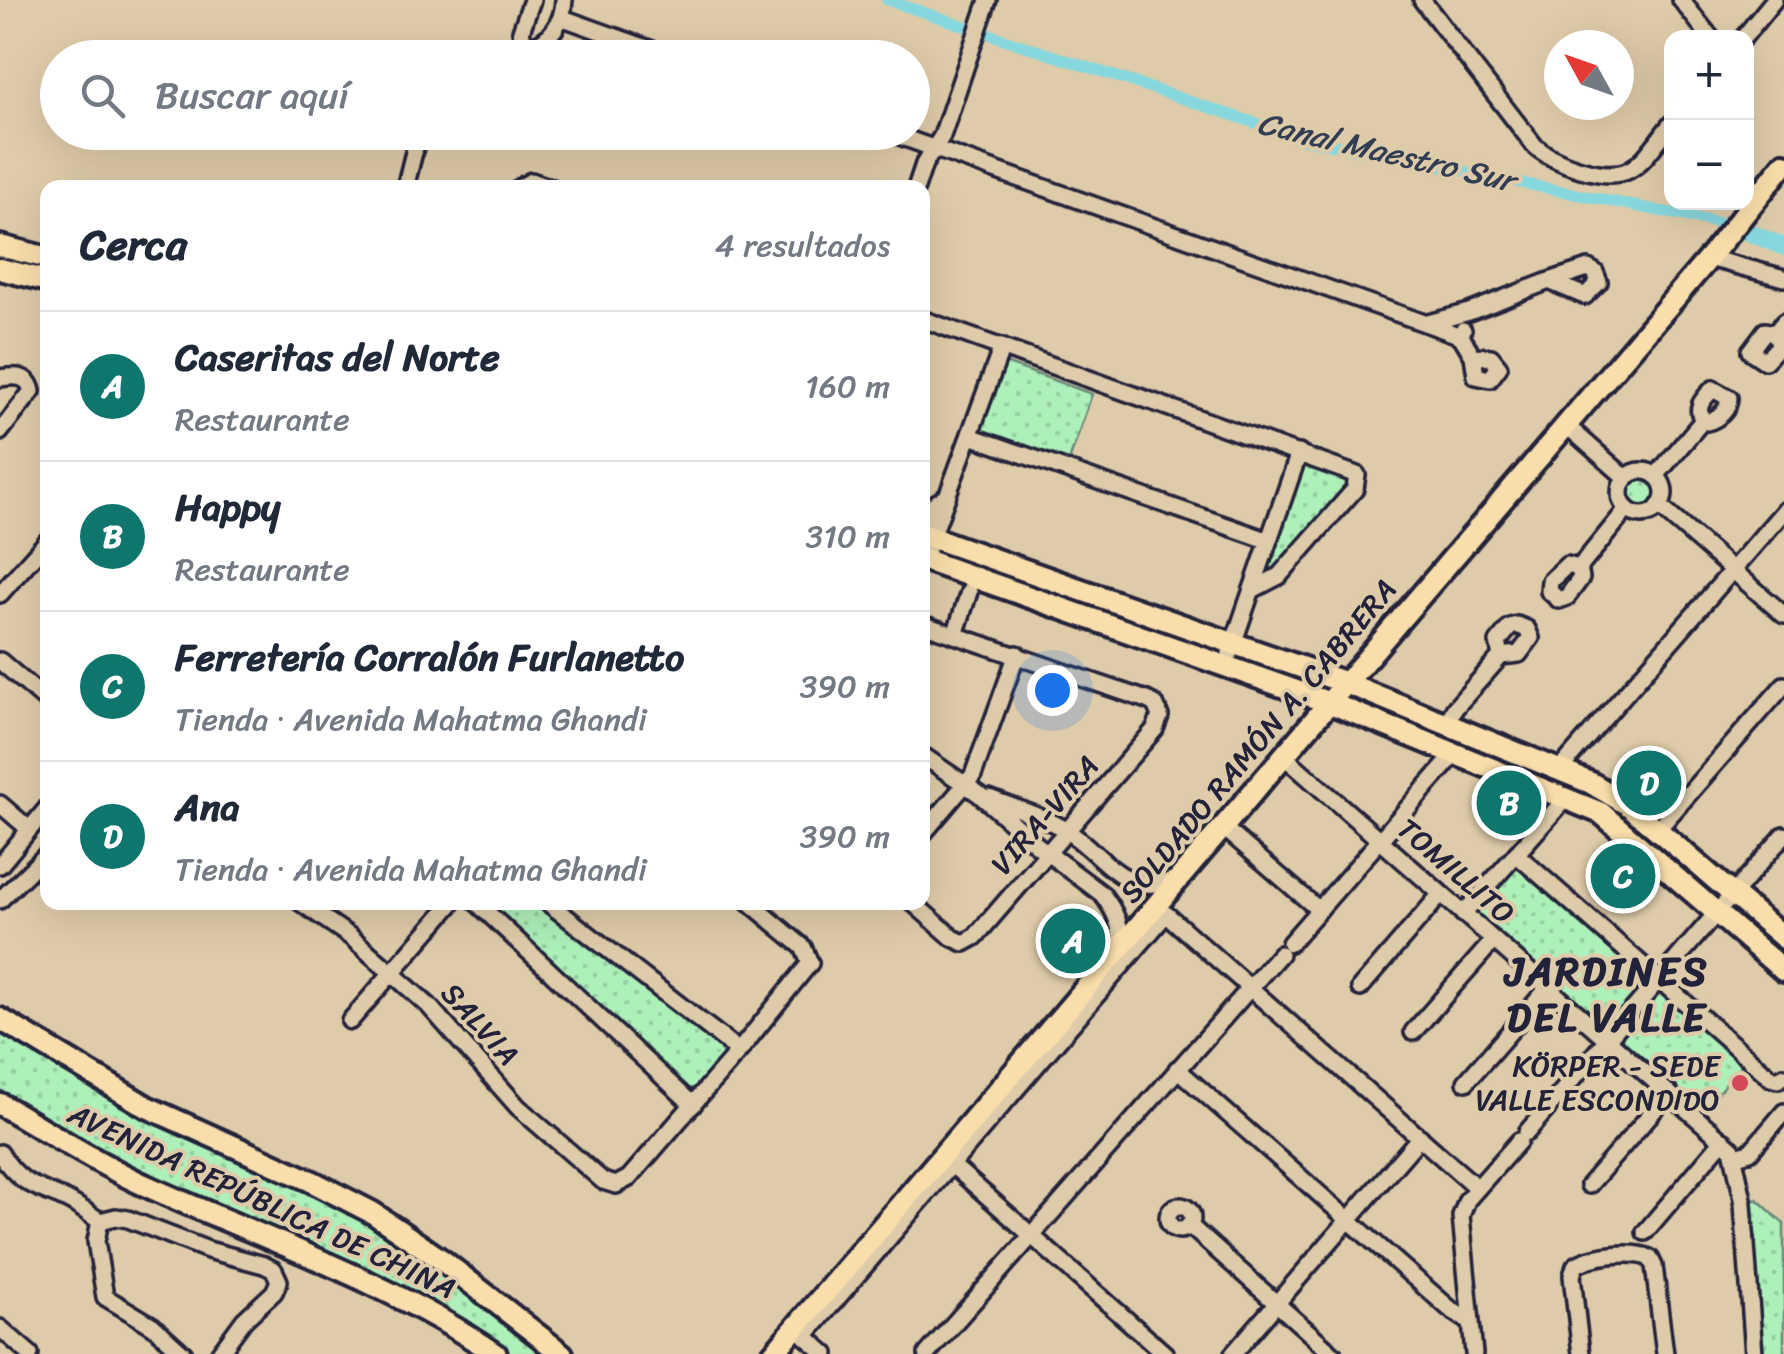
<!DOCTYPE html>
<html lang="es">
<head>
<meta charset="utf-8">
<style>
  :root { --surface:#fff; --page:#f6f6f7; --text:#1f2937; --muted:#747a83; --line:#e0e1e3; --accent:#0f766e }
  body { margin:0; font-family:Sriracha,sans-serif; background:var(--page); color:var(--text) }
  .controls { position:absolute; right:30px; top:30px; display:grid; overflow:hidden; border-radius:20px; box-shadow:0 10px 40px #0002 }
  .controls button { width:90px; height:90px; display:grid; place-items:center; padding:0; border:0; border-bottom:2px solid var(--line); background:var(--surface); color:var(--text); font:50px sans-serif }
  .compass { position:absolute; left:1544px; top:30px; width:90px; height:90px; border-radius:50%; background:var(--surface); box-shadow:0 10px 40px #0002; rotate:310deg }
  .you { position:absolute; left:1052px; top:690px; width:35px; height:35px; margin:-25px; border:8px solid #fff; border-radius:50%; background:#1a73e8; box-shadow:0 0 0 15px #1a73e833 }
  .badge { display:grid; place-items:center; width:65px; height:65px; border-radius:50%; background:var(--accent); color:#fff; font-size:32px; font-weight:700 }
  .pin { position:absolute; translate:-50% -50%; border:5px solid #fff; box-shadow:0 2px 10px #0006 }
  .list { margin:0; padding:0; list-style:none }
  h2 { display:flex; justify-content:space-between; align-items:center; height:130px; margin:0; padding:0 40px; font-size:42px }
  h2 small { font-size:32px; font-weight:400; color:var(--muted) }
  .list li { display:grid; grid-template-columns:65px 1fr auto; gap:30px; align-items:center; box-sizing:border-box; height:150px; padding:0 40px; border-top:2px solid var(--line) }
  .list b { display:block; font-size:38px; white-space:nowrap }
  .list p { margin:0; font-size:32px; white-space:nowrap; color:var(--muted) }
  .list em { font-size:32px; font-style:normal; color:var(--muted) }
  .icon { flex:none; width:55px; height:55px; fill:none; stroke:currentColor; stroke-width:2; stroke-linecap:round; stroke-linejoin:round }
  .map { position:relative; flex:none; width:1784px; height:1354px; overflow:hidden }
  .search { position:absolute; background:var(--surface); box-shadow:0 10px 40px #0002; left:40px; top:40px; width:890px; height:110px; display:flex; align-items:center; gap:25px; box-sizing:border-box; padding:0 35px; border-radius:55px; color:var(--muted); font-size:38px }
  .panel { position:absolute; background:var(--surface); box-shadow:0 10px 40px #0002; left:40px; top:180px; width:890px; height:730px; border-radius:20px }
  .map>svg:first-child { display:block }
</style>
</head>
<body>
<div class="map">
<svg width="1784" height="1354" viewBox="0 0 1784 1354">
  <defs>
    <pattern id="park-dots" width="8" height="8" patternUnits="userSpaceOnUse" patternTransform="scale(2.5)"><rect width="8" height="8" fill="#aef0b9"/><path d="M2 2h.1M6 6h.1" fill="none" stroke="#95cea0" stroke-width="1.8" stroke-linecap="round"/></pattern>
  </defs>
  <rect width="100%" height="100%" fill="#decba9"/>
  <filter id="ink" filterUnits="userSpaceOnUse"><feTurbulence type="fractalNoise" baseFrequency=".01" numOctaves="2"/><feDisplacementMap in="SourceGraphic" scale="20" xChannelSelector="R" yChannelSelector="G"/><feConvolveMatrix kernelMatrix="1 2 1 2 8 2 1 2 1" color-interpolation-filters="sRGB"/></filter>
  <g filter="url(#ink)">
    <g fill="url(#park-dots)" stroke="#68897a" stroke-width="2.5">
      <path d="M1005,363L1092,394L1069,461L979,430Z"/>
      <path d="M1302,464L1347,479L1346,490L1272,574L1263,571Z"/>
      <circle cx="1642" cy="493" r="22"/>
      <path d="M1516,865L1650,982L1608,1030L1474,913Z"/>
      <path d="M484,903H538L678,1011L719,1045L723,1056L695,1088L686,1089Z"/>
      <path d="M1659,988L1744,1061L1703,1111L1617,1037Z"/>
      <path d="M0,1027L303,1184L414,1246L550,1354H504L97,1152L0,1099Z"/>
      <path d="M1757,1199L1784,1224V1354H1764L1748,1203Z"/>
    </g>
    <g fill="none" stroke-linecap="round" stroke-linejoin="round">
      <path stroke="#87d8de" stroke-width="11" d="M887,0L1303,139L1720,223"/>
      <path stroke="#87d8de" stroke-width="18" d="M1741,229L1784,247"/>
      <g stroke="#22223b" stroke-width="22">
        <g id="minor">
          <path d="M532,0L521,31L524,44L529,47C551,41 563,22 564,0"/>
          <path d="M1422,0L1534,145C1552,163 1606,182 1629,170C1646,161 1659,138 1672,123"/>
          <path d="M1681,0L1711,38"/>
          <path d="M563,18L675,58"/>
          <path d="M1743,38L1774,0"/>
          <path d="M888,132L1461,336"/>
          <path d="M405,188L419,132"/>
          <path d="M519,188L531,181L552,188"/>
          <path d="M916,188L924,164L942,136L988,0"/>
          <path d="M1709,258L1784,278"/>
          <path d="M922,319L1357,475L1355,489L1279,576L1252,590"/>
          <path d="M1428,323L1469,312L1549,281L1585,296L1599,282L1595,272L1588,268L1549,281"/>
          <path d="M1463,330L1461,336L1473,356L1476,376L1490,379L1499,367L1491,357L1473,356"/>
          <path d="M1775,333L1780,345L1765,361L1750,351L1765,331L1775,333L1784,322"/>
          <path d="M0,378C14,376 28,374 32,391L0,432"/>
          <path d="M1566,425L1626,478"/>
          <path d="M970,436L1267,540"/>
          <circle cx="1642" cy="493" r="22"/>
          <path d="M1656,476L1703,420L1707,422C1718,419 1729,410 1729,398L1713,389C1704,398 1694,407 1703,420"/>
          <path d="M1659,506L1784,615"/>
          <path d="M922,526L930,507L947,496"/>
          <path d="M924,559L1002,347"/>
          <path d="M1579,568L1581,578L1567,597L1559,600L1549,591L1550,581L1567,565L1579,568L1627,509"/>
          <path d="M0,594L48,540"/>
          <path d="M955,635L969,592"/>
          <path d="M1230,653L1299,453"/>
          <path d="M0,661L48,702"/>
          <path d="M1446,724L1455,708L1501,656L1519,654L1531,638L1527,629L1517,625L1510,627L1498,642L1501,656"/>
          <path d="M922,755L979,794L1037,845L1102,894C1115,911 1123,927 1120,949"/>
          <path d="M1285,757L1732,1149L1743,1199"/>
          <path d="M1559,770L1784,511"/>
          <path d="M989,798C1013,808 1041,815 1064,829C1104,853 1125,903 1180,877"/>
          <path d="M0,804L29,829"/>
          <path d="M1224,828L1319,910"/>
          <path d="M1658,829L1784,685"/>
          <path d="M922,835L973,775L1017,654"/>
          <path d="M1516,854L1771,1078L1778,1080L1784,1076"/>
          <path d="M0,865L48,807"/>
          <path d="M0,900L48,853"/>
          <path d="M300,902L351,937L429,1006L518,1107L603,1181L616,1185L629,1178L739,1051L810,963L803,947L749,902"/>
          <path d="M476,902L693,1105"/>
          <path d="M547,902L739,1051"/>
          <path d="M912,902L953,938L964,943L975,937L1155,729L1160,716L1155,704L1147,700L922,624"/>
          <path d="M1463,914L1566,798"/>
          <path d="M1290,943L1455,754"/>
          <path d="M1360,988L1441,894"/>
          <path d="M350,1021L453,902"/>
          <path d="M1413,1032L1493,941"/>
          <path d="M1177,1069L1450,1309L1470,1322"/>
          <path d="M1466,1082L1548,988"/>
          <path d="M1527,1132L1784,835"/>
          <path d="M0,1153C19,1184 35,1186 65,1199C78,1205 89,1214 100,1221"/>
          <path d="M1736,1156L1750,1152L1784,1112"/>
          <path d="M951,1164L1165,1354"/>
          <path d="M1589,1185L1669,1093"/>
          <path d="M1743,1204L1754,1354"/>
          <circle cx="1180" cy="1218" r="12"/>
          <path d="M100,1221L116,1217L128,1219L208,1250L264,1265L274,1270L279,1281L274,1292L244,1320L219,1354"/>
          <path d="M100,1221L96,1241L105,1297L153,1326L184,1354"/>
          <path d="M1189,1225L1333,1354"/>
          <path d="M1645,1232L1723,1140"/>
          <path d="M0,1328L30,1354"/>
          <path d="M826,1354L805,1336L1166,914L1477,1188"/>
          <path d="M927,1354L1280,954"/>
          <path d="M1233,1354L1420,1137"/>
          <path d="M1474,1354L1461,1216L1467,1200L1519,1141"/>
          <path d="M1581,1354L1572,1276L1575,1266C1591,1255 1632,1250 1650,1258L1654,1266L1665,1354"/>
        </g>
      </g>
      <g stroke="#22223b" stroke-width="28">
        <g id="major">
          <path d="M0,246L48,258"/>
          <path d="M0,269L48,281"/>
          <path d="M922,534L1346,683L1591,783L1627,804L1784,938"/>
          <path d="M922,559L1330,703L1601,813L1784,971"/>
          <path d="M0,1019L147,1107L311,1181L373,1213L443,1261L562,1354"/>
          <path d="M0,1104C47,1131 91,1160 140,1183C261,1238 385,1279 496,1354"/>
          <path d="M773,1354L1709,258L1784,164"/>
        </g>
      </g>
      <use href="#minor" stroke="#decba9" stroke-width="15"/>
      <use href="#major" stroke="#f9deab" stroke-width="20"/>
    </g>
  </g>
  <circle fill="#d1495b" stroke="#decba9" stroke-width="4" cx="1740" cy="1083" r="10"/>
  <g text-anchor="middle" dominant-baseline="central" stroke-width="8" stroke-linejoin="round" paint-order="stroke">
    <g font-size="30" fill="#22223b" stroke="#decba9">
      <text transform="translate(1258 741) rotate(-50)">SOLDADO RAMÓN A. CABRERA</text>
      <text transform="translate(1045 815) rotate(-49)">VIRA-VIRA</text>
      <text transform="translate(1456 871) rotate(41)">TOMILLITO</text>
      <text transform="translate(480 1024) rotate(48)">SALVIA</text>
      <text transform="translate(262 1201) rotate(25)">AVENIDA REPÚBLICA DE CHINA</text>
    </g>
    <g font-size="30" fill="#22223b" stroke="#decba9" text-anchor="end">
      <text x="1720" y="1066">KÖRPER - SEDE<tspan x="1720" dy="34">VALLE ESCONDIDO</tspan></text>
    </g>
    <g font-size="32" font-style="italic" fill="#313d53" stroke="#decba9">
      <text transform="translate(1386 152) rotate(13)">Canal Maestro Sur</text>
    </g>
    <g font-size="40" font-weight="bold" letter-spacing="2.5" fill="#22223b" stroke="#decba9">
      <text x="1607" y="971">JARDINES<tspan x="1607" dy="46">DEL VALLE</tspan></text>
    </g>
  </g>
</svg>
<div class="controls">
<button>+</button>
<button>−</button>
</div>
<svg class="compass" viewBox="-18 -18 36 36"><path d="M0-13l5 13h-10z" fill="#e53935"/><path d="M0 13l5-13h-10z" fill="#747a83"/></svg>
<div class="you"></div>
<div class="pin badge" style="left:1073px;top:941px">A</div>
<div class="pin badge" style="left:1509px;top:803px">B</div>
<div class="pin badge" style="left:1623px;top:876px">C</div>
<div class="pin badge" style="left:1649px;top:783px">D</div>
<div class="search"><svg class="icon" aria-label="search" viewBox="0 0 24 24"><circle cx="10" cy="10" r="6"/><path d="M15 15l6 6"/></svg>Buscar aquí</div>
<section class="panel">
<h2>Cerca<small>4 resultados</small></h2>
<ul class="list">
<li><span class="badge">A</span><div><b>Caseritas del Norte</b><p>Restaurante</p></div><em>160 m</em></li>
<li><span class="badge">B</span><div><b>Happy</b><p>Restaurante</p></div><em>310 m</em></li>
<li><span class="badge">C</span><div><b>Ferretería Corralón Furlanetto</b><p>Tienda · Avenida Mahatma Ghandi</p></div><em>390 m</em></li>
<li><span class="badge">D</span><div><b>Ana</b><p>Tienda · Avenida Mahatma Ghandi</p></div><em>390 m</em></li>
</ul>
</section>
</div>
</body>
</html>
